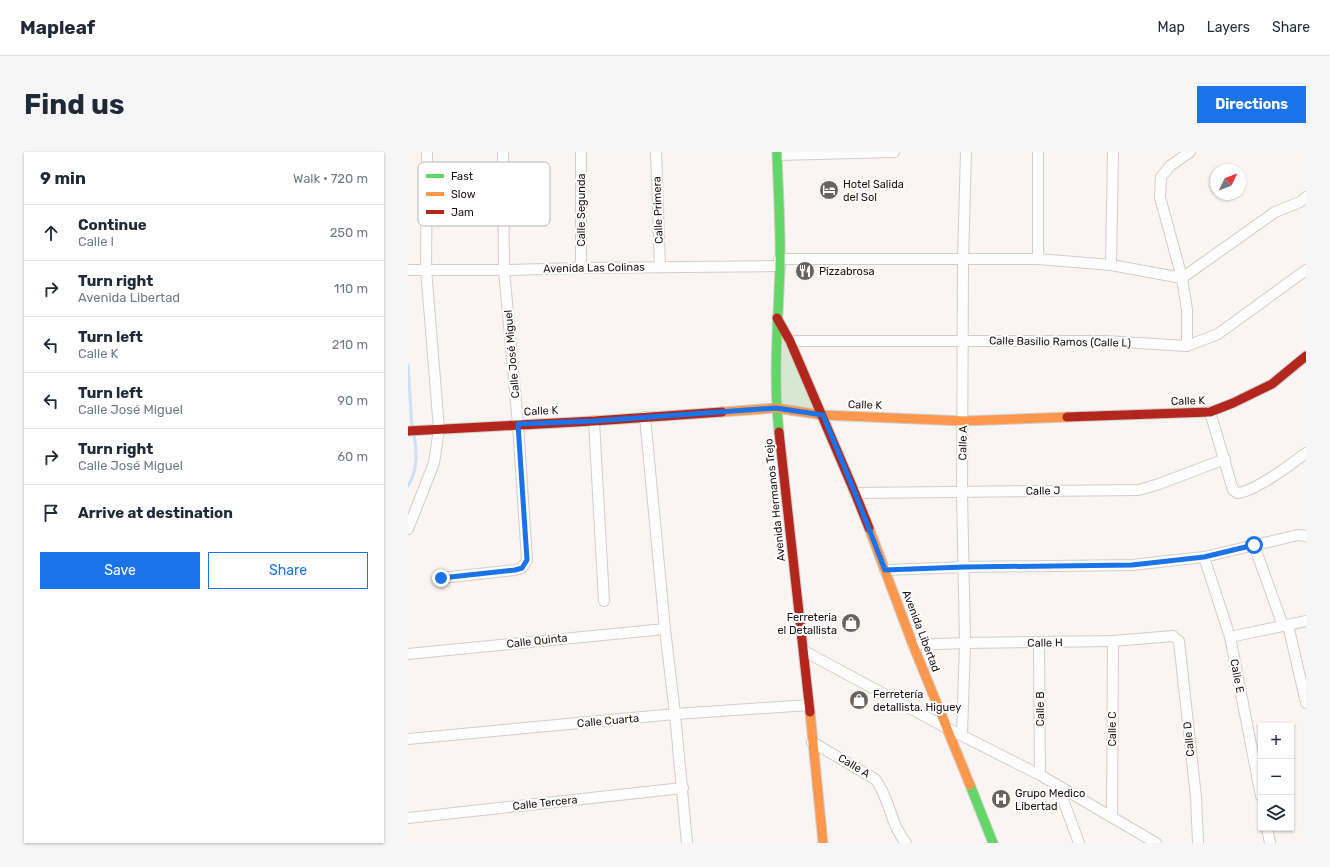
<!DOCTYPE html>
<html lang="en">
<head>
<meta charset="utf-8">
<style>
  :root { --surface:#fff; --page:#f6f6f7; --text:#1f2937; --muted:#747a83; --line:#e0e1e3; --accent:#1a73e8 }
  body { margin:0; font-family:Rubik,sans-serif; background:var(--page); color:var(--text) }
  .controls { position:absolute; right:12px; bottom:12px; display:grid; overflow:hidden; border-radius:0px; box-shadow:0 1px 3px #0004 }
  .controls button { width:36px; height:36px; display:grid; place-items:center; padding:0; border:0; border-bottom:1px solid var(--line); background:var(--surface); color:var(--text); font:20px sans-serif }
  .compass { position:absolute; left:802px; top:12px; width:36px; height:36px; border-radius:50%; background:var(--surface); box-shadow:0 1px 3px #0004; rotate:47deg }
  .stop { position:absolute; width:12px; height:12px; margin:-9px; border:3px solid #1a73e8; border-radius:50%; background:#fff }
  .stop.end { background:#1a73e8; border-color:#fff; box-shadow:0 1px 4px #0008 }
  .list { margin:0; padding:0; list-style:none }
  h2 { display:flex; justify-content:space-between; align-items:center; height:52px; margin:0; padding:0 16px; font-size:17px }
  h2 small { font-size:13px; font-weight:400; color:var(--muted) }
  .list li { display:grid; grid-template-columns:26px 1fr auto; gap:12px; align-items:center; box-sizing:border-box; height:56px; padding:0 16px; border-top:1px solid var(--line) }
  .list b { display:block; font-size:15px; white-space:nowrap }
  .list p { margin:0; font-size:13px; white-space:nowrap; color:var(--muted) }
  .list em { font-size:13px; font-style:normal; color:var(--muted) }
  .actions { display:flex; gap:8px; padding:12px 16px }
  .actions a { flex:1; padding:9px 0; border:1px solid var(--accent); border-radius:0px; text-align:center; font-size:14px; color:var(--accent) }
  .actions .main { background:var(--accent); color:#fff }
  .icon { flex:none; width:22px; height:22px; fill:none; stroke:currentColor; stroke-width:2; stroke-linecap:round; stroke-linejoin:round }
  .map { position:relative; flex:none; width:898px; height:691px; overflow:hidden; border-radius:0px }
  header { display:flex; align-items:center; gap:24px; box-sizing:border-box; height:56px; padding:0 20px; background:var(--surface); border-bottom:1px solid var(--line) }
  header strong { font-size:19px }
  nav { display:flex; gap:22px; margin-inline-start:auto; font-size:14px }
  .intro { display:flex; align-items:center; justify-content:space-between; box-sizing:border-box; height:96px; padding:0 24px }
  h1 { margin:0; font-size:28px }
  .button { padding:10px 18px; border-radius:0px; background:var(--accent); color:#fff; font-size:14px; font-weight:700 }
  main { display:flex; gap:24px; padding:0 24px }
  aside { flex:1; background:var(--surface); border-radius:0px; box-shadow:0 1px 3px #0004 }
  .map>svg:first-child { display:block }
</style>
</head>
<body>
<header>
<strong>Mapleaf</strong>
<nav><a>Map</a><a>Layers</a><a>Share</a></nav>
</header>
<div class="intro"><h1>Find us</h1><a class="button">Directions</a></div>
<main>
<aside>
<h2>9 min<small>Walk · 720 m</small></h2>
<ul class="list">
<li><svg class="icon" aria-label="ahead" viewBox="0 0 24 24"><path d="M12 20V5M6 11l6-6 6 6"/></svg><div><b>Continue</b><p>Calle I</p></div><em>250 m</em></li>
<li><svg class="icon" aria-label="right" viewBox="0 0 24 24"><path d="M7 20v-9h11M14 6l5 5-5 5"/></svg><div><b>Turn right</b><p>Avenida Libertad</p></div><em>110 m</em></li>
<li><svg class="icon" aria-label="left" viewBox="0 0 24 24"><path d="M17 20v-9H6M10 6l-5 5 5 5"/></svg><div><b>Turn left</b><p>Calle K</p></div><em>210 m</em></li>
<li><svg class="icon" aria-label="left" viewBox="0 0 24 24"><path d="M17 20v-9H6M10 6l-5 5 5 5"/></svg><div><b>Turn left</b><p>Calle José Miguel</p></div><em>90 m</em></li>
<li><svg class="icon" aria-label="right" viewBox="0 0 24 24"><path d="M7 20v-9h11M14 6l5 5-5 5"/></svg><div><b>Turn right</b><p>Calle José Miguel</p></div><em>60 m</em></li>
<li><svg class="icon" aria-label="arrive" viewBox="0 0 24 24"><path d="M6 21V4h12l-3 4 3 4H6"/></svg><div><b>Arrive at destination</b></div></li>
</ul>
<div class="actions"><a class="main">Save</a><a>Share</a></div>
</aside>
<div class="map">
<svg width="898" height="691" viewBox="0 0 898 691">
  <rect width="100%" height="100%" fill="#faf4f2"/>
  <path fill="#d8e7d2" d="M369,166L415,263L368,256Z"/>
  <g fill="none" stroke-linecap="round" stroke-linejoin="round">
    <g stroke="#c9e0f5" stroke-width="3">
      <path d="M0,213L4,275"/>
      <path d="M0,334C10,317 9,301 6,282"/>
    </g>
    <g stroke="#d3cdca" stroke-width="12">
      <g id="street">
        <path d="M173,0V116"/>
        <path d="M248,0L252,115"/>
        <path d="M370,3L486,0"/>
        <path d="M371,107H630L703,113L774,126L867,60L892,50L898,45"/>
        <path d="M630,107V0"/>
        <path d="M703,113L705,0"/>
        <path d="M0,118H96L173,116L372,114"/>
        <path d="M382,189H697L779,194L810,182L898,118"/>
        <path d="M779,194V158L774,126L752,45L753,25L762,14L782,0"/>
        <path d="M802,260L825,338L830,341C847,339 884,312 898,301"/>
        <path d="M237,265L257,477L267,562L279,691"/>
        <path d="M186,269L196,449"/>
        <path d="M447,341L731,338L751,332L817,307"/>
        <path d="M0,377L26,311L31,277L18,117L19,0"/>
        <path d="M846,393L875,474"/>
        <path d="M796,405L822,485L853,644"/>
        <path d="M477,418L556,415L724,413L796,405L890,383L898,384"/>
        <path d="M33,426L107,418L114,416L119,408L110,272L96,118L95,0"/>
        <path d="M880,473L898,551"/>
        <path d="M822,485L898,469"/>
        <path d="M631,491L632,623"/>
        <path d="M505,493L557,491L705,489L765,484L771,489L788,645L790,691"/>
        <path d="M396,499L537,575L632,623L748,691"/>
        <path d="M0,502L257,477"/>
        <path d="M554,583L557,491L554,340L555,108L558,0"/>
        <path d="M0,587L267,562L401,553"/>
        <path d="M404,590L467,627C482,646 482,672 498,691"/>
        <path d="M650,634L671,691"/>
        <path d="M704,664L705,489"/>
        <path d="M0,666L275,636"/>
        <path d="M859,676L862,691"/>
      </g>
    </g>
    <g stroke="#d3cdca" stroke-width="11">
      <g id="fast">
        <path d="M369,0C370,38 373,78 372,116C370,170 365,226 371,280"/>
        <path d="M562,633L585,691"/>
      </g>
    </g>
    <g stroke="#d3cdca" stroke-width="11">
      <g id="slow">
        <path d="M314,260L368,256L415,263L555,269L659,265"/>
        <path d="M461,376L505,493L562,633"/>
        <path d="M402,560L415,691"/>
      </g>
    </g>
    <g stroke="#d3cdca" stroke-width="11">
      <g id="jam">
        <path d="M369,166L382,189L447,341L461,376"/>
        <path d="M659,265L802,260L825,251L864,232L898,204"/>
        <path d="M0,279L186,269L314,260"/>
        <path d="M371,280L402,560"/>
      </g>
    </g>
    <use href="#street" stroke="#fefdfd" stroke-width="10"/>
    <use href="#fast" stroke="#63d668" stroke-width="9"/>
    <use href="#slow" stroke="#ff974d" stroke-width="9"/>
    <use href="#jam" stroke="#b3261e" stroke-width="9"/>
  </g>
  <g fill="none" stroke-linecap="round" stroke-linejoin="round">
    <path stroke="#1a73e8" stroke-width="5" d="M33,426L107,418L114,416L119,408L110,272L186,269L368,256L415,263L447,341L477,418L556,415L724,413L796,405L846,393"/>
  </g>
  <defs>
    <g id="hotel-disc" transform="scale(1)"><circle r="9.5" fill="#686260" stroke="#fff"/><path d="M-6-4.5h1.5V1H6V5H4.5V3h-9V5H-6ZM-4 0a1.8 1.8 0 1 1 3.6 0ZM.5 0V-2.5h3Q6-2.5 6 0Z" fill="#fff"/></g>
    <g id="restaurant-disc" transform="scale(1)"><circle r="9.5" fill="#686260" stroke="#fff"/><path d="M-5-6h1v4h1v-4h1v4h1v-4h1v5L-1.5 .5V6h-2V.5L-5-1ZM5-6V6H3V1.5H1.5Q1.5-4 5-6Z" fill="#fff"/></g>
    <g id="shop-disc" transform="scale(1)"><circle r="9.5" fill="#686260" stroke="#fff"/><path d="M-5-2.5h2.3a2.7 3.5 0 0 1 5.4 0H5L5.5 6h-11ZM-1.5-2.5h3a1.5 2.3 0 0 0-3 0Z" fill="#fff"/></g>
    <g id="hospital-disc" transform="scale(1)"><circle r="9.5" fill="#686260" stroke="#fff"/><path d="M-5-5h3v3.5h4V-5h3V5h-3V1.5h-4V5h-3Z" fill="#fff"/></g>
  </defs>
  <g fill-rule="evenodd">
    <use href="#hotel-disc" x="421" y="38"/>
    <use href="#restaurant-disc" x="397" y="119"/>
    <use href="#shop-disc" x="443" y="471"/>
    <use href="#shop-disc" x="451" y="548"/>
    <use href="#hospital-disc" x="593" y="647"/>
  </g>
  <g text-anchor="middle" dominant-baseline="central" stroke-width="4" stroke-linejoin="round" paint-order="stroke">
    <g font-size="11" fill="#1a1412" stroke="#fff" text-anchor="start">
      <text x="435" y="32">Hotel Salida<tspan x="435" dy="13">del Sol</tspan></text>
      <text x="411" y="119">Pizzabrosa</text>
      <text x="429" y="465" text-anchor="end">Ferreteria<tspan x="429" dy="13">el Detallista</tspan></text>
      <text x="465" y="542">Ferretería<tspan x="465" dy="13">detallista. Higuey</tspan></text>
      <text x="607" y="641">Grupo Medico<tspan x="607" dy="13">Libertad</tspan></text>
    </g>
    <g font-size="11" fill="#1a1412" stroke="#fff">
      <text transform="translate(173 58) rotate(-90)">Calle Segunda</text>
      <text transform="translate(250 58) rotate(-92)">Calle Primera</text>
      <text transform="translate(186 116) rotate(-1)">Avenida Las Colinas</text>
      <text transform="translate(652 190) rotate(1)">Calle Basilio Ramos (Calle L)</text>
      <text transform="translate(104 202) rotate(-95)">Calle José Miguel</text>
      <text transform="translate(780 249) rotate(-2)">Calle K</text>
      <text transform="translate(457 253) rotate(2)">Calle K</text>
      <text transform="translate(133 259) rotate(-3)">Calle K</text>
      <text transform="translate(555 291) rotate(-89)">Calle A</text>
      <text transform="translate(635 339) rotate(-1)">Calle J</text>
      <text transform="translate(367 348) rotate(-96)">Avenida Hermanos Trejo</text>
      <text transform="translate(513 479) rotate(69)">Avenida Libertad</text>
      <text transform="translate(129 489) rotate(-6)">Calle Quinta</text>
      <text transform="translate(637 491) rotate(-1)">Calle H</text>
      <text transform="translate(829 524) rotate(79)">Calle E</text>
      <text transform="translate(632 557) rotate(-90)">Calle B</text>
      <text transform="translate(200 569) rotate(-5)">Calle Cuarta</text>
      <text transform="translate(704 577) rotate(-90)">Calle C</text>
      <text transform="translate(781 587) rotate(-96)">Calle D</text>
      <text transform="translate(446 614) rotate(31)">Calle A</text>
      <text transform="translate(137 651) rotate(-6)">Calle Tercera</text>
    </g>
  </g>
  <rect x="10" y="10" width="132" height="64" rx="6" fill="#fff" stroke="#bab8b8" stroke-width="1"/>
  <rect x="18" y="22" width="18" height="4" fill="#63d668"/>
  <rect x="18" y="40" width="18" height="4" fill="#ff974d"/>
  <rect x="18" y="58" width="18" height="4" fill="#b3261e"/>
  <g font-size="11" fill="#1a1412">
    <text x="43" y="28">Fast</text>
    <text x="43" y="46">Slow</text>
    <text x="43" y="64">Jam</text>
  </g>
</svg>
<div class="controls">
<button>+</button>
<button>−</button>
<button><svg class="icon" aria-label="layers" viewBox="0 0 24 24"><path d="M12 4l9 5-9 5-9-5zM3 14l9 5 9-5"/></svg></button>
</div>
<svg class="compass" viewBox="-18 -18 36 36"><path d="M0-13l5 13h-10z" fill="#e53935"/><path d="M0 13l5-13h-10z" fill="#747a83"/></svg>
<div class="stop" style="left:846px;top:393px"></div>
<div class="stop end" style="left:33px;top:426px"></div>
</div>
</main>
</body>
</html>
